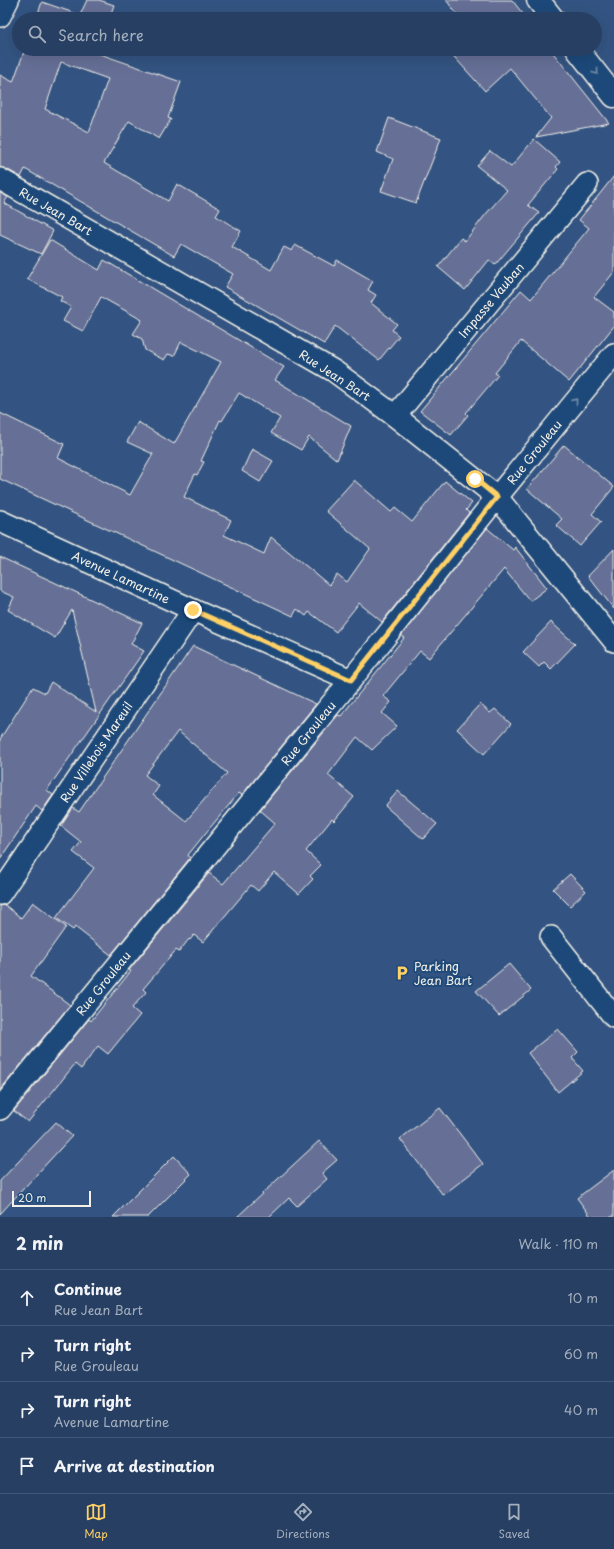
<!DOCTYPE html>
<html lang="en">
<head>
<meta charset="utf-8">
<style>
  :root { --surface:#263f62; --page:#2e4668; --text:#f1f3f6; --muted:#a4afbe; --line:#425877; --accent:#ffd166 }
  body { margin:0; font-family:"Playpen Sans",sans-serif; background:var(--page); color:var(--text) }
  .scale { position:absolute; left:12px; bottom:10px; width:79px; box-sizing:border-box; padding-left:4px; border:2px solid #f4f1e8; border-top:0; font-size:11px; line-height:14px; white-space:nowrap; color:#f4f1e8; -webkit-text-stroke:3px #1f4a7a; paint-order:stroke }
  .stop { position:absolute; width:12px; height:12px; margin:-9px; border:3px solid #ffd166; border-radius:50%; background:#fff }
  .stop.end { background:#ffd166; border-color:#fff; box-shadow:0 1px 4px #0008 }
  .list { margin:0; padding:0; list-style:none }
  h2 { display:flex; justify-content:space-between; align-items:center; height:52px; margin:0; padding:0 16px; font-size:17px }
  h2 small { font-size:13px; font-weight:400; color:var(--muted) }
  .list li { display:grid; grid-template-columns:26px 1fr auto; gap:12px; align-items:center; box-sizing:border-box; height:56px; padding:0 16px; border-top:1px solid var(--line) }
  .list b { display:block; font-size:15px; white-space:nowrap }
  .list p { margin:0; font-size:13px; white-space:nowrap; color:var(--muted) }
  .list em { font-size:13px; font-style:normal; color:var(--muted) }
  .icon { flex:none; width:22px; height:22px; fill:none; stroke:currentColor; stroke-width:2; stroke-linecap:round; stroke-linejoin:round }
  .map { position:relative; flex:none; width:614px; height:1217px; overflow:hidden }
  .search { position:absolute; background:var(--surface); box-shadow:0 4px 16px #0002; left:12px; right:12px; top:12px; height:44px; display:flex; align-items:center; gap:10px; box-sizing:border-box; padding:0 14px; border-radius:22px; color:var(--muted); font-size:15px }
  .sheet { height:276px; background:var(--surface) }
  nav { display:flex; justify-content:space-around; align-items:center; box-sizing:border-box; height:56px; border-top:1px solid var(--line); background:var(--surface); font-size:11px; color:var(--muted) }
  nav a { display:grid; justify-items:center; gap:2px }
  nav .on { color:var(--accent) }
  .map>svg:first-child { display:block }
</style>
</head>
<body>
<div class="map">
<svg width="614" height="1217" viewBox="0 0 614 1217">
  <rect width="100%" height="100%" fill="#335482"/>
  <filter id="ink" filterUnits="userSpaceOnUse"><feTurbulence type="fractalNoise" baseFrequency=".025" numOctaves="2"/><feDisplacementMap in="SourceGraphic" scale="8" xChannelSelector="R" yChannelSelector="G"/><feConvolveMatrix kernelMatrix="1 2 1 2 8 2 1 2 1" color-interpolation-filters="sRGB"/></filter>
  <g filter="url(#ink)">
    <g fill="#667097" stroke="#f4f1e8" fill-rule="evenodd">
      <path d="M87,0H99L114,5L109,19H36L42,2L80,15Z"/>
      <path d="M446,0H512L527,19H461Z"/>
      <path d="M25,49H98L97,53L181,82L168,118L171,119L159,139L129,121L104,163L168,201L177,184L220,209L216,216L241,231L232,247L271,270L284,247L292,251L295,245L334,266L337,260L373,281L368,290L376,295L371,303L397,324L392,330L399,336L379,360L335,326L324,344L225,287L233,274L181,244L174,256L25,169L21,177L6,169L0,167V75L13,82ZM61,62L108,79L89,132L45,109Z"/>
      <path d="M447,49H550L609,123L536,137L551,118L510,68L485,91Z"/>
      <path d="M389,118L441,138L416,203L381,191L393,159L377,152Z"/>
      <path d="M534,139L560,162L556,167L558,169L528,205L539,213L495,265L489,260L465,290L438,267L461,238L465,241L486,214L507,190L477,166L490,151L511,167Z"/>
      <path d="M614,176V272L594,297L614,312V326L569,382L521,341L495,373L498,375L466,413L468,415L451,435L420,411L521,290L531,299L589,228L579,220Z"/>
      <path d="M0,193L8,197L4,203L53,231L41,254L0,235Z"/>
      <path d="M50,240L99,270L104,260L284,367L275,380L351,426L337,460L309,437L301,450L271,433L280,418L239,393L222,421L220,420L201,461L204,462L197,475L195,474L184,497L231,520L224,535L264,554L271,537L329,585L337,574L347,582L370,549L326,511L354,480L391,512L395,508L412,522L445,481L472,503L466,510L469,513L382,622L359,603L336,632L309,612L306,616L297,609L293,616L0,479V413L64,444L58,458L130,495L153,454L127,442L138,422L174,444L221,362L181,342L174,356L168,354L164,360L145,350L142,339L133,334L142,320L101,297L83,331L63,321L71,307L60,301L62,297L27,279Z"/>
      <path d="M564,445L614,487L592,514L601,522L580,546L556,525L562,519L527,489Z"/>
      <path d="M252,449L273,461L260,482L242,471Z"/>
      <path d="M487,528L513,550L515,547L547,588L530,601L504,569L429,658L420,651L383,696L391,702L382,713L397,726L372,750L357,737L328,775L354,797L334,821L332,819L306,851L321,865L310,876L313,879L299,894L274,872L258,891L251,885L203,942L194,935L190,940L189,939L179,952L176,950L143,989L146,992L132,1008L140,1015L108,1054L98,1046L81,1069L75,1064L28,1122L14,1111L89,1019L91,1021L106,1002L131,971L129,970L209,873L223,884L275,823L260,810L338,715L341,716L404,638L401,636Z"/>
      <path d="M614,549V609L588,576Z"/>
      <path d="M0,557L142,623L131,644L144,651L47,790L53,795L42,811L36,806L0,859V739L33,687L45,693L51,682L96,712L72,610L55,638L8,610L14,597L0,591Z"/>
      <path d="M551,622L575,644L551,669L544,662L539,667L523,652Z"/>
      <path d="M193,646L316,704L242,795L239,793L204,835L188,855L190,858L111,955L75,927L73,930L56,918L94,868L73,852L81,842L61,826L73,808L79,812ZM178,731L227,773L186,821L153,795L159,786L145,775Z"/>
      <path d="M480,704L490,713L495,709L511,724L484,754L457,729Z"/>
      <path d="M398,791L437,824L423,839L385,806Z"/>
      <path d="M570,874L586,891L570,906L553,889Z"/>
      <path d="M33,902L66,927L31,976L70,1005L0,1090V906L5,905L21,918Z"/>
      <path d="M509,964L531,990L499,1016L476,991Z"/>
      <path d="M558,1029L578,1052L572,1058L583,1071L558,1092L528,1053Z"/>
      <path d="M440,1108L483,1164L443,1195L400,1139Z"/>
      <path d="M56,1122L72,1136L0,1214V1181Z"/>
      <path d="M319,1141L337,1160L322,1173L327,1179L297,1206L289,1198L269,1217H237Z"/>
      <path d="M174,1156L191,1174L148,1217H113Z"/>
      <path d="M614,1170V1217H591L577,1198Z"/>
    </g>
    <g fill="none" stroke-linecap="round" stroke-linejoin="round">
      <g stroke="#f4f1e8" stroke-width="24">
        <g id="street">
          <path d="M0,16L8,0"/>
          <path d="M0,179L334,371L395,416L497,497L614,641"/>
          <path d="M395,416L587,184"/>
          <path d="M0,521L193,610L351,680"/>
          <path d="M0,894L193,610"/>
          <path d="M551,937L614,1017"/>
          <path d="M0,1109L351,680L497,497L614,354"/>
        </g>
      </g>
      <g stroke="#f4f1e8" stroke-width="25">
        <g id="secondary">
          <path d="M538,0L553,19"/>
          <path d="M577,49L614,96"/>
        </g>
      </g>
      <use href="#street" stroke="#1f4a7a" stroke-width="21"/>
      <use href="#secondary" stroke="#1f4a7a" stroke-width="22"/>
    </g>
    <defs><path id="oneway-chevron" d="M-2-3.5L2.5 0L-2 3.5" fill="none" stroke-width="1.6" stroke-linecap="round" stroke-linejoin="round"/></defs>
    <g stroke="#748da6">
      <use href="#oneway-chevron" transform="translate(596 72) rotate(52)"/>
      <use href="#oneway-chevron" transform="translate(575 401) rotate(-51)"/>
    </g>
  </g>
  <g fill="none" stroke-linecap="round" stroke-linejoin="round" filter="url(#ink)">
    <path stroke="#ffd166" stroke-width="5" d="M193,610L351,680L497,497L475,479"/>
  </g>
  <defs>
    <g id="parking-bare" transform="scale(1.2)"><path d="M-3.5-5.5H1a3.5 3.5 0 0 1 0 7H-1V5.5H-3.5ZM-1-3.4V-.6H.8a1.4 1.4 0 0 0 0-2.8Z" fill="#ffd166" stroke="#1f4a7a" stroke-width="2.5" paint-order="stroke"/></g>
  </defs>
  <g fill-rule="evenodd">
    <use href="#parking-bare" x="402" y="973"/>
  </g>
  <g text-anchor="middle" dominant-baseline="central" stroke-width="4" stroke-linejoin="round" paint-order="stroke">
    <g font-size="12" fill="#f4f1e8" stroke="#1f4a7a">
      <text transform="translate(56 211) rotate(30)">Rue Jean Bart</text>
      <text transform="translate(491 300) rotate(-50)">Impasse Vauban</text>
      <text transform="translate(335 375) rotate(33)">Rue Jean Bart</text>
      <text transform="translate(534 452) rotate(-51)">Rue Grouleau</text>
      <text transform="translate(121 577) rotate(25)">Avenue Lamartine</text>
      <text transform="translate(308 733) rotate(-51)">Rue Grouleau</text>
      <text transform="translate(96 752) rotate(-56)">Rue Villebois Mareuil</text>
      <text transform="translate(103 983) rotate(-51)">Rue Grouleau</text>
    </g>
    <g font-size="12" fill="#f4f1e8" stroke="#1f4a7a" text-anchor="start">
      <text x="414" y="966">Parking<tspan x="414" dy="14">Jean Bart</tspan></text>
    </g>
  </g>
</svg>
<div class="scale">20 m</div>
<div class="stop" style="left:475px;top:479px"></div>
<div class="stop end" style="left:193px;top:610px"></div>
<div class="search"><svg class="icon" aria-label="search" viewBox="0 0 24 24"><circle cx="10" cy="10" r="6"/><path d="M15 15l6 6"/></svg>Search here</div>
</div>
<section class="sheet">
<h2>2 min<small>Walk · 110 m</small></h2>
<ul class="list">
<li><svg class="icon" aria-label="ahead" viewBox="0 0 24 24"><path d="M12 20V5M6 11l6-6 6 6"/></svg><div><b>Continue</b><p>Rue Jean Bart</p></div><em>10 m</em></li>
<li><svg class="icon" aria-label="right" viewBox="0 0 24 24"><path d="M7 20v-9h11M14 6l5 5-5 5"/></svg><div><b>Turn right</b><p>Rue Grouleau</p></div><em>60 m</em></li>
<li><svg class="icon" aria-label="right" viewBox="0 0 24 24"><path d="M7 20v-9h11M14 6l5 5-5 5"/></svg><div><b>Turn right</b><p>Avenue Lamartine</p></div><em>40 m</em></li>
<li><svg class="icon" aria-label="arrive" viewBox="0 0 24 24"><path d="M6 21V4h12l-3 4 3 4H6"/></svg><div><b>Arrive at destination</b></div></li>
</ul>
</section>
<nav>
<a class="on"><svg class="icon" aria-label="map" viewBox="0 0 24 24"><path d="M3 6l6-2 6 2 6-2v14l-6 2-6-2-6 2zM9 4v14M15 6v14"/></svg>Map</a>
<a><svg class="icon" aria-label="directions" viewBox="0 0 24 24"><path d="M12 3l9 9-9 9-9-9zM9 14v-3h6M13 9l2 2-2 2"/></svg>Directions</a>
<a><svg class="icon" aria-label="saved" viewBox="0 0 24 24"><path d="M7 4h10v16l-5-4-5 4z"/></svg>Saved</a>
</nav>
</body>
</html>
